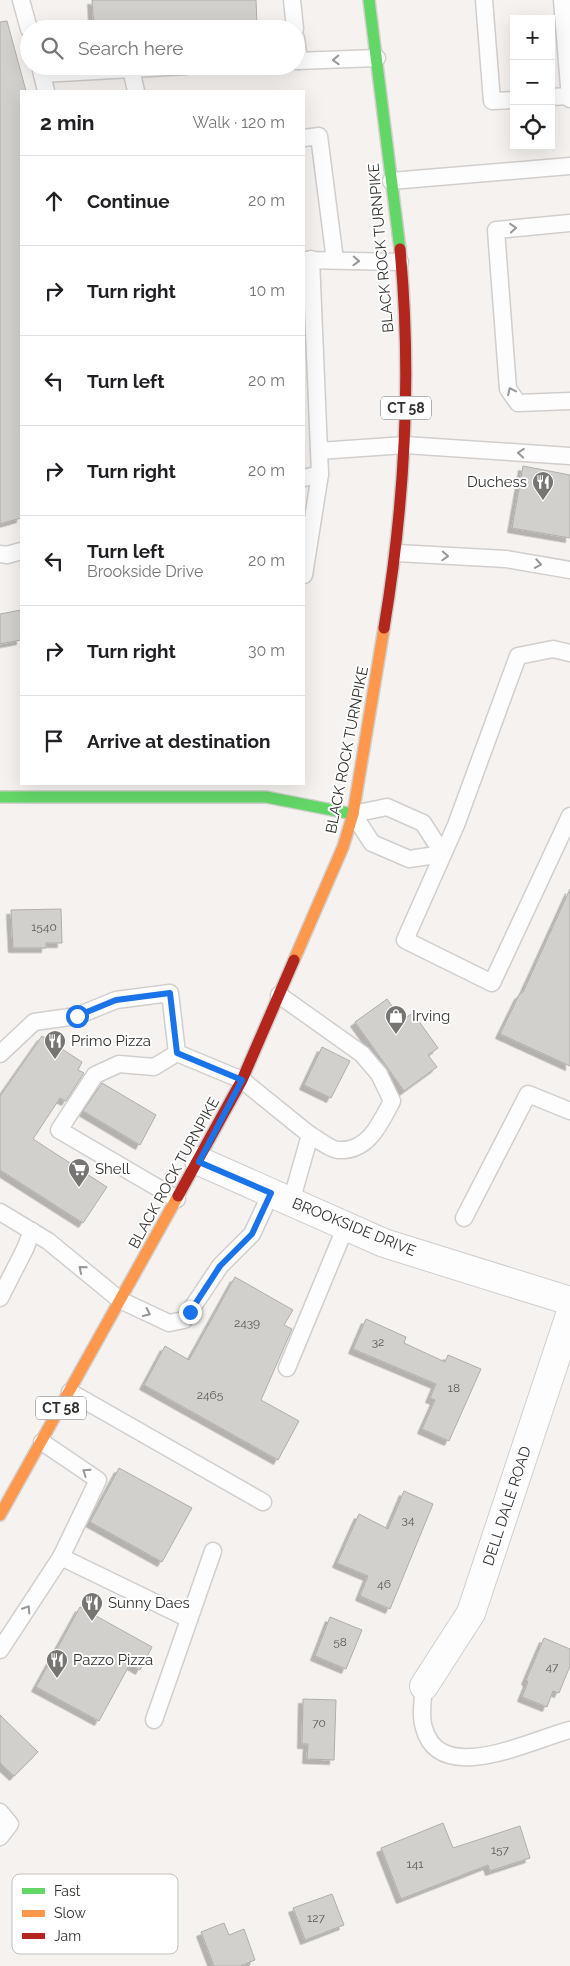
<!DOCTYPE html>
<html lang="en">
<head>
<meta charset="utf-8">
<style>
  :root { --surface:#fff; --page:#f6f6f6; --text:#202124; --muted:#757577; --line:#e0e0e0 }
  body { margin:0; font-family:Raleway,sans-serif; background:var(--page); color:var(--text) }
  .controls { position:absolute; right:15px; top:15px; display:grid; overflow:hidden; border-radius:0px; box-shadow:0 5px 20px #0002 }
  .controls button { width:45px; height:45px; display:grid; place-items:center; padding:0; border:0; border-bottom:1px solid var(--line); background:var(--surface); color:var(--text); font:25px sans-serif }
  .stop { position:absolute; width:15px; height:15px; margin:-11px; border:4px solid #1a73e8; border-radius:50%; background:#fff }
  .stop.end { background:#1a73e8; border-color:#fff; box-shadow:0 1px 5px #0008 }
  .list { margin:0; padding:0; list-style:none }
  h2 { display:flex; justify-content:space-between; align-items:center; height:65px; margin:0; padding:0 20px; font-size:21px }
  h2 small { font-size:16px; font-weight:400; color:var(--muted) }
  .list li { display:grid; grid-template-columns:32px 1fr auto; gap:15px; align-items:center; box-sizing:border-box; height:90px; padding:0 20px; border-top:1px solid var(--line) }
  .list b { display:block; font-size:19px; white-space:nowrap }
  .list p { margin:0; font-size:16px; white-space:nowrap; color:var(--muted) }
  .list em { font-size:16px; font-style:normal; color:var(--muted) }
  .icon { flex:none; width:28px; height:28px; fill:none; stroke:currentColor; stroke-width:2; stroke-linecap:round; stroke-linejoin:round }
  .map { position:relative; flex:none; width:570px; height:1966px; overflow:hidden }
  .search { position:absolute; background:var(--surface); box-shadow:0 5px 20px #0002; left:20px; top:20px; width:285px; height:55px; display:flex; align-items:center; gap:12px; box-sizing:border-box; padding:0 18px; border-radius:28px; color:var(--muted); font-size:19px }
  .panel { position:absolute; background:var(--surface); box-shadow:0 5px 20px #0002; left:20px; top:90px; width:285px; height:695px; border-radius:0px }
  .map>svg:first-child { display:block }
</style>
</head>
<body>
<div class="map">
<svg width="570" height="1966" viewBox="0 0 570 1966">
  <defs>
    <filter id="shadow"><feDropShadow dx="-4.5" dy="4.5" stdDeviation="0" flood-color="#0004"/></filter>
  </defs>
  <rect width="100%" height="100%" fill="#f5f2ef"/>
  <g fill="#d2d0cd" stroke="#b0aeab" filter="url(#shadow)">
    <path d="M92,0H256L257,24L94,29Z"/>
    <path d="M7,21L26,91H21V518L0,524V22Z"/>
    <path d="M523,466L570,475V538L512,528Z"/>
    <path d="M21,610V640L0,644V614Z"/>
    <path d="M570,889V1066L500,1034L519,995L523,992Z"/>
    <path d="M61,909L62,943H46V948H13L11,910Z"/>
    <path d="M387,999L402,1020L413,1013L438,1048L428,1055L437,1067L404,1091L355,1022Z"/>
    <path d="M42,1036L82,1062L78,1070L84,1073L66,1101L60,1098L33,1139L107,1187L83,1223L0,1170V1096Z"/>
    <path d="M322,1047L350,1061L331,1098L304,1085Z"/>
    <path d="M102,1083L156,1115L140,1145L83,1111Z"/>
    <path d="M235,1277L293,1310L284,1325L292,1329L261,1400L299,1421L278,1460L144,1385L165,1346L189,1360Z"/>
    <path d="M366,1319L406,1337L404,1343L445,1362L448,1355L481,1369L449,1441L422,1429L435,1400L430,1398L436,1384L353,1349Z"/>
    <path d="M119,1468L192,1508L162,1562L90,1522Z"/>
    <path d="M404,1491L433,1504L390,1609L360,1596L368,1576L337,1563L359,1514L388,1529Z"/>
    <path d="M80,1607L152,1647L140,1670L130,1664L99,1721L36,1687Z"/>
    <path d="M330,1617L362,1630L346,1669L315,1656Z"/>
    <path d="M544,1638L570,1649V1666L559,1693L553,1691L547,1707L522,1697L528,1682L526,1680Z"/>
    <path d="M303,1699L336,1700L334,1760L307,1759L308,1744H302Z"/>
    <path d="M0,1715L38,1752L14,1776L0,1763Z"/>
    <path d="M443,1823L453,1848L520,1826L530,1858L490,1871L488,1865L401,1899L381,1848Z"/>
    <path d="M332,1894L344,1925L305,1940L293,1908Z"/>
    <path d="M224,1923L229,1935L244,1929L255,1960L240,1966H214L201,1932Z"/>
  </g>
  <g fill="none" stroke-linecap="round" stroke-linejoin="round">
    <g stroke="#d1cecc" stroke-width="19">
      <g id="lane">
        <path d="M21,0L29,29"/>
        <path d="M292,0L295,29"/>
        <path d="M484,0L492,101L514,100"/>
        <path d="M562,0L570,99"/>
        <path d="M296,38L299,61"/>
        <path d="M296,61L377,58"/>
        <path d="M40,66L46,91"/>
        <path d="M131,69L136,91"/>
        <path d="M42,74L186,66"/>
        <path d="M551,97L570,96"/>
        <path d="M304,138L319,136L335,260"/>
        <path d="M391,181L570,166"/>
        <path d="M570,223L496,230L508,389L518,403L570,401"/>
        <path d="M311,259L319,451"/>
        <path d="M304,260L400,262"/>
        <path d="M304,478L320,474L319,451L405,445L570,456"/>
        <path d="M397,553L506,559L570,570"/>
        <path d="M0,554L7,555L21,551"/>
        <path d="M304,575L320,474"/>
        <path d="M570,653L553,649L518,656L456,825L405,940L492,983L570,816"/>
        <path d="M387,807L423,823L443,854L409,859L372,843L353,814Z"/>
        <path d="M279,995L362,1054L379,1074L392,1101C380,1124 368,1152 338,1150C329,1149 318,1139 310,1135"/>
        <path d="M0,1054L34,1022L77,1016L116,1000L170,993L177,1053L242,1080L310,1135L291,1202"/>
        <path d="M177,1199L59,1130L95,1075L119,1064L154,1067L177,1053"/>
        <path d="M0,1212L48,1241L120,1300L169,1323L184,1320L220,1266L252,1234L271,1193"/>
        <path d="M464,1218L528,1094L570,1111"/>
        <path d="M0,1298L25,1249L32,1231"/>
        <path d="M287,1368L346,1226"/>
        <path d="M70,1392L263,1502"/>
        <path d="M61,1557L189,1619"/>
        <path d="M0,1650L61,1557L98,1480L42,1442"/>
        <path d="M424,1686C423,1699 420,1716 424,1728C440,1787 531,1740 570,1730"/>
        <path d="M154,1720L213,1551"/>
        <path d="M0,1812L10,1824L0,1837"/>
      </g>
    </g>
    <g stroke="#d1cecc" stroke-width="30">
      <g id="street">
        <path d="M199,1161L384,1243L570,1301"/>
        <path d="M424,1686L471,1613L570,1315"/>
      </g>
    </g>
    <g stroke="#d1cecc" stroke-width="14">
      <g id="fast">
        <path d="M369,0L400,249"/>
        <path d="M0,797H266L353,814"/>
      </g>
    </g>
    <g stroke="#d1cecc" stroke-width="14">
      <g id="slow">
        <path d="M294,960L343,847L353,814L384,628"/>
        <path d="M0,1515L178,1196"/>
      </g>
    </g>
    <g stroke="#d1cecc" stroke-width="14">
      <g id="jam">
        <path d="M384,628C405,502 412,377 400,249"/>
        <path d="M178,1196L242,1080L294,960"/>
      </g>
    </g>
    <use href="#lane" stroke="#fefdfd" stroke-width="16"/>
    <use href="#street" stroke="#fefdfd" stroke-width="28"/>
    <use href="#fast" stroke="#63d668" stroke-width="11"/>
    <use href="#slow" stroke="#ff974d" stroke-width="11"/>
    <use href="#jam" stroke="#b3261e" stroke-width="11"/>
  </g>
  <defs><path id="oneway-chevron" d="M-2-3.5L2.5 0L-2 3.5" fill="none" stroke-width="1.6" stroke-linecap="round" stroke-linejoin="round" transform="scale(1.25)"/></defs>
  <g stroke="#989796">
    <use href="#oneway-chevron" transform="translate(336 60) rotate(178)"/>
    <use href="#oneway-chevron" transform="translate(513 228) rotate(-5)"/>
    <use href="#oneway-chevron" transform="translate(356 261) rotate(2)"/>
    <use href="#oneway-chevron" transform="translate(511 391) rotate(-115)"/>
    <use href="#oneway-chevron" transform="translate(521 453) rotate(-176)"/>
    <use href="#oneway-chevron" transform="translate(445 556) rotate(3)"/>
    <use href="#oneway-chevron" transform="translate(538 564) rotate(10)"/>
    <use href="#oneway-chevron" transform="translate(82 1269) rotate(-140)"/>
    <use href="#oneway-chevron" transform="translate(147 1313) rotate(25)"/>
    <use href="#oneway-chevron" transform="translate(86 1472) rotate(-145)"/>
    <use href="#oneway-chevron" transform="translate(27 1609) rotate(-57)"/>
  </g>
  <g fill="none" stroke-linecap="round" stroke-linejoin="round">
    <path stroke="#1a73e8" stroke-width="6" d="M77,1016L116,1000L170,993L177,1053L242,1080L199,1162L271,1193L252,1234L220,1266L190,1312"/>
  </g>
  <defs>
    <g id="restaurant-pin" transform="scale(1.125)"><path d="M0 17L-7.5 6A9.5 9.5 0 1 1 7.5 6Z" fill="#777572" stroke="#fff"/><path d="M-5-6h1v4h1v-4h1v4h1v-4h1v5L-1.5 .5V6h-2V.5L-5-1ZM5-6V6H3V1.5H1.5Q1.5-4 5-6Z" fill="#fff"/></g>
    <g id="shop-pin" transform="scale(1.125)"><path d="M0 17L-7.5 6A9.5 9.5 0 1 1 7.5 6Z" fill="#777572" stroke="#fff"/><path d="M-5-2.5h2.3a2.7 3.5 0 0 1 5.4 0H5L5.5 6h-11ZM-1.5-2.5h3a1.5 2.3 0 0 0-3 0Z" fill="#fff"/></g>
    <g id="supermarket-pin" transform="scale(1.125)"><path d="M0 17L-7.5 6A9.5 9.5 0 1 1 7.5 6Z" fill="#777572" stroke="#fff"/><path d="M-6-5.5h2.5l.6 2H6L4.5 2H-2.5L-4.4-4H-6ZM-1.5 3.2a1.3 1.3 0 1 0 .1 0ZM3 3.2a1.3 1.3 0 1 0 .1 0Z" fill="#fff"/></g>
  </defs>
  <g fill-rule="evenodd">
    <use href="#restaurant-pin" x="543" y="482"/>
    <use href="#shop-pin" x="396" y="1016"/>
    <use href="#restaurant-pin" x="55" y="1041"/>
    <use href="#supermarket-pin" x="79" y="1169"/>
    <use href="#restaurant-pin" x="92" y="1603"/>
    <use href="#restaurant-pin" x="57" y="1660"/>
  </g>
  <g text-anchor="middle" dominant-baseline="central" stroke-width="4" stroke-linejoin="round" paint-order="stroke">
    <g font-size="12" fill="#5b5956">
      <text x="44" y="927">1540</text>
      <text x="247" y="1323">2439</text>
      <text x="378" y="1342">32</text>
      <text x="454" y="1388">18</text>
      <text x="210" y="1395">2465</text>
      <text x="408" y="1520">34</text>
      <text x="384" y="1584">46</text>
      <text x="340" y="1642">58</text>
      <text x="552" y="1667">47</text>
      <text x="319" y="1723">70</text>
      <text x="500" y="1850">157</text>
      <text x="415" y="1864">141</text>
      <text x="316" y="1918">127</text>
    </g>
    <g fill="#fff" stroke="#706f6d" stroke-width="1">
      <rect x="381" y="396.5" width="50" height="23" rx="4"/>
      <rect x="36" y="1396.5" width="50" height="23" rx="4"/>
    </g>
    <g font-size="14" font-weight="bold" fill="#33312e">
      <text x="406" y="408">CT 58</text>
      <text x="61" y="1408">CT 58</text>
    </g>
    <g font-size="15" fill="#33312e" stroke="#fff">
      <text transform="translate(381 248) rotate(-95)">BLACK ROCK TURNPIKE</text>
      <text transform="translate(347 750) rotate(-79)">BLACK ROCK TURNPIKE</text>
      <text transform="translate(174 1173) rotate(-61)">BLACK ROCK TURNPIKE</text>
      <text transform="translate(354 1227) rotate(22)">BROOKSIDE DRIVE</text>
      <text transform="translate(507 1506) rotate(-72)">DELL DALE ROAD</text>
    </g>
    <g font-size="15" fill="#33312e" stroke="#fff" text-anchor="start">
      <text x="527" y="482" text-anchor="end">Duchess</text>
      <text x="412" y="1016">Irving</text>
      <text x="71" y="1041">Primo Pizza</text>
      <text x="95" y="1169">Shell</text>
      <text x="108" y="1603">Sunny Daes</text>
      <text x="73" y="1660">Pazzo Pizza</text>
    </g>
  </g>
  <rect x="12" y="1874" width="166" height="80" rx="8" fill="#fff" stroke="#c2c1c0" stroke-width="1"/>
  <rect x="22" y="1888" width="23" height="6" fill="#63d668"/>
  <rect x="22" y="1910" width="23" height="7" fill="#ff974d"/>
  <rect x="22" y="1933" width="23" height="6" fill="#b3261e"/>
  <g font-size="14" fill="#33312e">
    <text x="54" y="1896">Fast</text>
    <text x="54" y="1918">Slow</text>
    <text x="54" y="1941">Jam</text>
  </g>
</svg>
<div class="controls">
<button>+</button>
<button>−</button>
<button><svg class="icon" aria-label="locate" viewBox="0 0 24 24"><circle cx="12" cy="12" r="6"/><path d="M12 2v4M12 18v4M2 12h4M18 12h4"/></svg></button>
</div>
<div class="stop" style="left:77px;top:1016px"></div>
<div class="stop end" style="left:190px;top:1312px"></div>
<div class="search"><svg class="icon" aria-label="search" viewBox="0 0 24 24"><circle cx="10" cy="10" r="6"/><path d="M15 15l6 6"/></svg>Search here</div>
<section class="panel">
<h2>2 min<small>Walk · 120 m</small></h2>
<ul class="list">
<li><svg class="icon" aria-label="ahead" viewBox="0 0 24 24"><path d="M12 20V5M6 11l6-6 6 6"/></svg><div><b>Continue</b></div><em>20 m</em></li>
<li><svg class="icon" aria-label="right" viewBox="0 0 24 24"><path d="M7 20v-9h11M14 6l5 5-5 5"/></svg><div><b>Turn right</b></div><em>10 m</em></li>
<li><svg class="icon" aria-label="left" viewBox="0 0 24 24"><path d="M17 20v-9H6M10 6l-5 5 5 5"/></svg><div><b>Turn left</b></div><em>20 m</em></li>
<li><svg class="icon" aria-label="right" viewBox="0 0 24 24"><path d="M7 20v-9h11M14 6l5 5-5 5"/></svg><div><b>Turn right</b></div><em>20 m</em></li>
<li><svg class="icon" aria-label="left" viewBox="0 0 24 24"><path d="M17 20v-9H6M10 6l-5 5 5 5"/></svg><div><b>Turn left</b><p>Brookside Drive</p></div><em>20 m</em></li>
<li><svg class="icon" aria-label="right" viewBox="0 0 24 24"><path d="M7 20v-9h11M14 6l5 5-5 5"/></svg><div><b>Turn right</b></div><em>30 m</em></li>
<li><svg class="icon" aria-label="arrive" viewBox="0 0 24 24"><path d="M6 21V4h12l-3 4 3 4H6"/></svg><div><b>Arrive at destination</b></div></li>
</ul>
</section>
</div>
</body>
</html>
